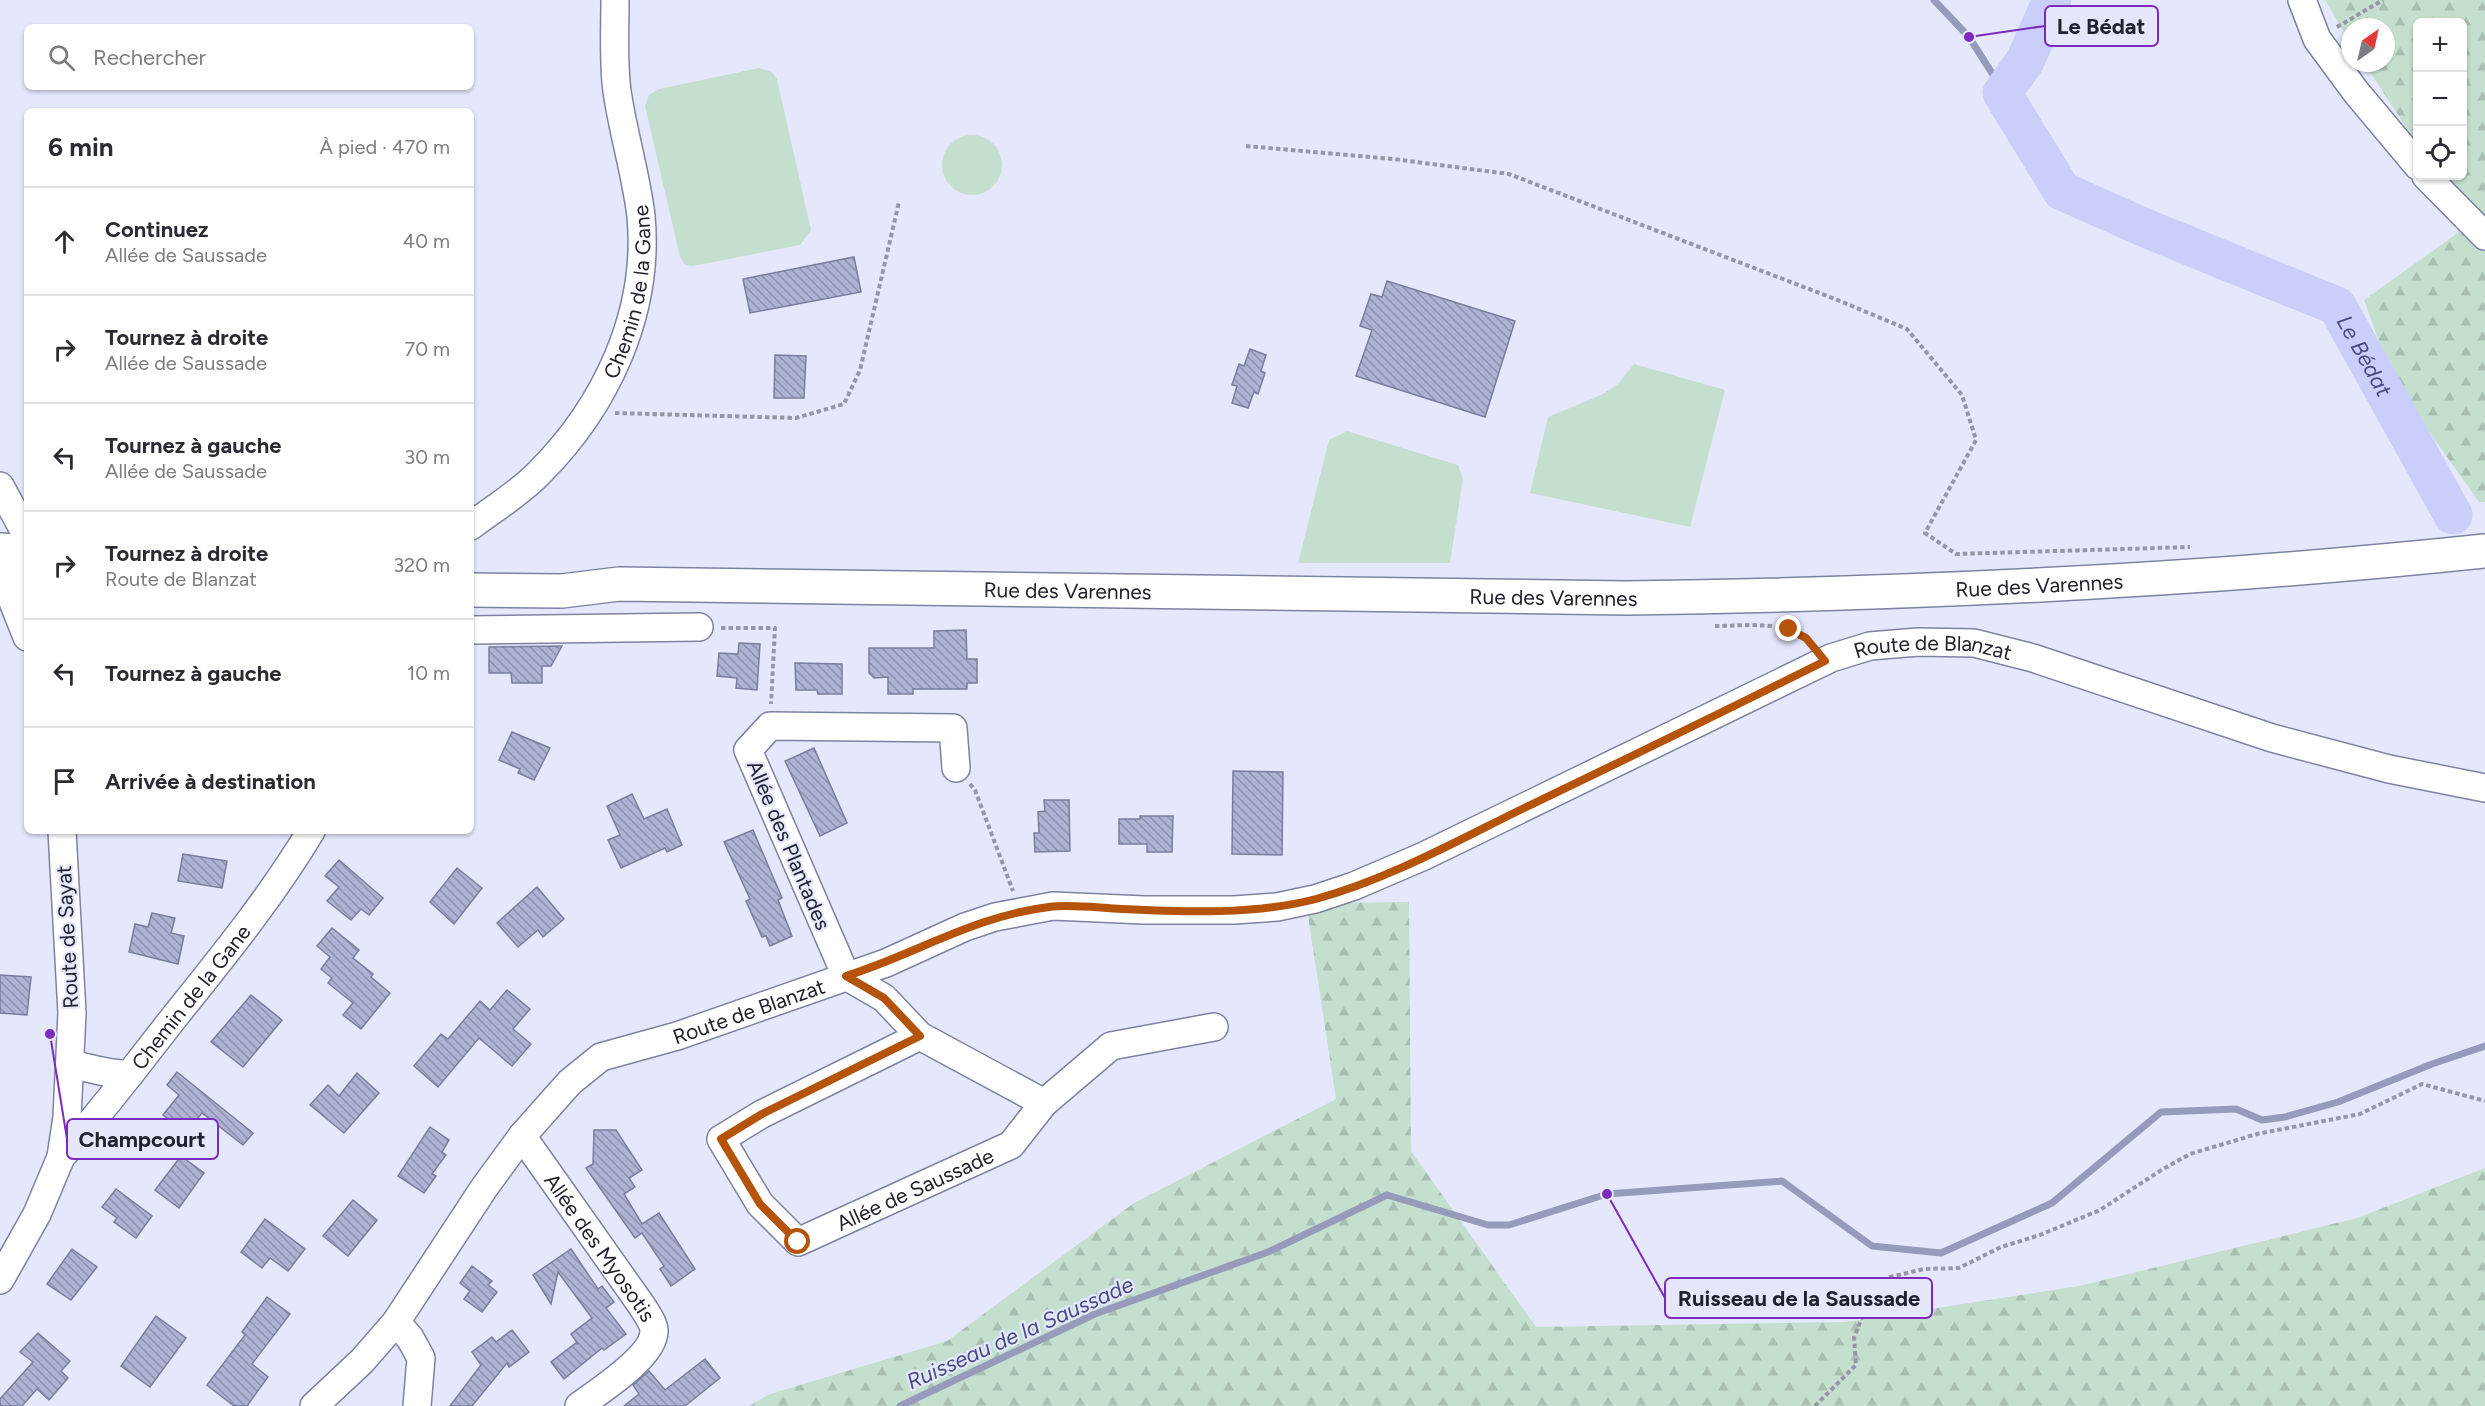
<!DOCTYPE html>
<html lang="fr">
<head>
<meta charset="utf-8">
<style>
  :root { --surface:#fff; --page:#f2f2f3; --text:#2b2b33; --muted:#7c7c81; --line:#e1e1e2 }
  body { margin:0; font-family:Figtree,sans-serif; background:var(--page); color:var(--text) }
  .controls { position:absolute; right:18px; top:18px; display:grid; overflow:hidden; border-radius:9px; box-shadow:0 2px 4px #0004 }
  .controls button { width:54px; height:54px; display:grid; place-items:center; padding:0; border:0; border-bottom:2px solid var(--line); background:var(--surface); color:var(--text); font:30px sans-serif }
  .compass { position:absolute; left:2341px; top:18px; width:54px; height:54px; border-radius:50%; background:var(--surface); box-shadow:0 2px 4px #0004; rotate:34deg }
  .stop { position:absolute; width:18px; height:18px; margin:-14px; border:4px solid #b45309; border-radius:50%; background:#fff }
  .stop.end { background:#b45309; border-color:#fff; box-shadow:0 2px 6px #0008 }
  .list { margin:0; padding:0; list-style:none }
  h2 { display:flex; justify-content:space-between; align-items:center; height:78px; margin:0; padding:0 24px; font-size:26px }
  h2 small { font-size:20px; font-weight:400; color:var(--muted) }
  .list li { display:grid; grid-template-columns:39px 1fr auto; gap:18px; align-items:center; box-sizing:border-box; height:108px; padding:0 24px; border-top:2px solid var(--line) }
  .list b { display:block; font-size:22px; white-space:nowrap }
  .list p { margin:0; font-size:20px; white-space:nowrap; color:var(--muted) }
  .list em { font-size:20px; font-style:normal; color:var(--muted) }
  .icon { flex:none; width:33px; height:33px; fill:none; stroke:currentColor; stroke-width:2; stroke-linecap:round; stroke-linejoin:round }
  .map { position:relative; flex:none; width:2485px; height:1406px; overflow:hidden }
  .search { position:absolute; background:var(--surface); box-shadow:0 2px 4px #0004; left:24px; top:24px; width:450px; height:66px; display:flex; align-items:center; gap:15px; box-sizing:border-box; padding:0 21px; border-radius:9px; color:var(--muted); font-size:22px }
  .panel { position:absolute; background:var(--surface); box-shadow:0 2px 4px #0004; left:24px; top:108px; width:450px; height:726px; border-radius:9px }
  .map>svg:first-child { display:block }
</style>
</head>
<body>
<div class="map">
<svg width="2485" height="1406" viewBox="0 0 2485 1406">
  <defs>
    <pattern id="forest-firs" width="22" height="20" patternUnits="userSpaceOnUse" patternTransform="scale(1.5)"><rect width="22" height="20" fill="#c5dfce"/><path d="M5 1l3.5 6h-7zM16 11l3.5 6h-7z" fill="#a9bfb1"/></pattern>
    <pattern id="building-back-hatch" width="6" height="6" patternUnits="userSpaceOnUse" patternTransform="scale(1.5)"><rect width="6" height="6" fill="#aeb3d4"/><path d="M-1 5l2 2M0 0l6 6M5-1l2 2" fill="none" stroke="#8d91ac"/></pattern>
  </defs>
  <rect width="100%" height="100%" fill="#e5e8fd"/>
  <g fill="#c5dfce">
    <path d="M759,68L772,72L777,79L811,230L800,245L693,266L685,265L680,257L645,106L649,95L659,89Z"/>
    <circle cx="972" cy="165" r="30"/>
    <path d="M1634,364L1725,390L1690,527L1530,493L1548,417L1601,395L1618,384Z"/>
    <path d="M1347,431L1458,465L1463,479L1450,563H1298L1329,440Z"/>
  </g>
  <g fill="url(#forest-firs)">
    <path d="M2325,0H2485V502H2479L2393,381L2364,300L2480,217L2445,176H2462V22H2418L2417,144L2364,63H2386V27H2350V42Z"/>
    <path d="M1409,902L1411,1151L1536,1327L1845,1322L2079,1286L2357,1218L2485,1168V1406H749L770,1394L947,1341L1134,1203L1336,1099L1306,903Z"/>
  </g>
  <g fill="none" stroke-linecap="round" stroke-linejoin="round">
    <g stroke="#969bbc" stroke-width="7">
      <path d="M1934,0L1969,37L1997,81L2002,93"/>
      <path d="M900,1406L1095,1314L1268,1252L1387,1195L1488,1225H1509L1607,1194L1782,1181L1872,1246L1941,1253L2052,1203L2161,1112L2236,1109L2262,1120L2285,1117L2338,1102L2432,1064L2485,1046"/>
    </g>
    <path stroke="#c9cff9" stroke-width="39" id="s1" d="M2052,0L2025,61L2002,93L2062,191L2150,230L2337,306L2453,515"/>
  </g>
  <g fill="url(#building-back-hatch)" stroke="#797e9d" stroke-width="1.5">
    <path d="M854,257L861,292L750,313L743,279Z"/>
    <path d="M1387,281L1515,321L1485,417L1356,376L1372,330L1360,326L1371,294L1382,297Z"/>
    <path d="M1250,349L1266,355L1261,371L1265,373L1258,394L1254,392L1248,408L1232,403L1237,386L1232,385L1239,364L1244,366Z"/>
    <path d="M775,355L806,356L804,398H774Z"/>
    <path d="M966,630L967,659H977V683H967V689H913V694H888V677L874,678L869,673V648H934V631Z"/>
    <path d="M739,643L760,644L757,690L736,688L737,678L717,676L719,653L738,654Z"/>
    <path d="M562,646L551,666H542V683H512L511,673H489V647Z"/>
    <path d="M795,663L842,664V694H818L817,690H796Z"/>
    <path d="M512,732L550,748L534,780L518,773L520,769L499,760Z"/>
    <path d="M814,748L847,823L820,836L785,761Z"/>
    <path d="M1233,771L1283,772L1282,855L1232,854Z"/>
    <path d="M632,794L644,819L667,809L682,845L667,852L665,848L621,868L608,840L620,835L607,806Z"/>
    <path d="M1044,800H1069L1070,851L1035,852L1034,833H1039L1038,812L1045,811Z"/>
    <path d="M1140,816H1173L1172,852H1147V844H1119V819H1140Z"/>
    <path d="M753,830L782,898L778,900L792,936L770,946L766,936L762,937L746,901L750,899L724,842Z"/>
    <path d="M183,854L227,861L222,888L178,881Z"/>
    <path d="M339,860L383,898L369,915L361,909L351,920L327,901L339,887L325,876Z"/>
    <path d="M457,868L482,888L454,924L430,902Z"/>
    <path d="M537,887L564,919L543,937L538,930L518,947L497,923Z"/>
    <path d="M152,913L175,918L171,933L184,936L178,964L129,952L135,924L148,927Z"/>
    <path d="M332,928L359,950L353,958L373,974L371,977L390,993L361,1029L343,1015L353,1003L328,983L332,978L321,969L330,957L317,946Z"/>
    <path d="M0,975L31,977L27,1015L0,1013Z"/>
    <path d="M507,990L530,1009L513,1029L531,1044L512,1066L479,1038L438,1087L414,1066L441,1034L448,1039L480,1001L490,1010Z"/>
    <path d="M251,995L282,1020L243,1067L211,1042Z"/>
    <path d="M177,1072L253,1133L243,1145L202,1113L186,1133L163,1115L179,1095L167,1085Z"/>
    <path d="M357,1073L379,1093L344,1133L310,1105L328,1085L339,1096Z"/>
    <path d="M430,1127L449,1140L442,1152L446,1155L432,1174L436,1176L424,1193L398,1176Z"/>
    <path d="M594,1130H616L642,1170L629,1178L635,1187L624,1194L642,1224L659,1213L695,1269L671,1286L660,1269L664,1266L642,1233L635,1238L586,1168L593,1164Z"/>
    <path d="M181,1156L204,1173L179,1208L155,1190Z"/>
    <path d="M116,1189L152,1216L136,1238L114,1222L117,1218L102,1207Z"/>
    <path d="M353,1200L377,1220L348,1256L323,1236Z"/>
    <path d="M265,1219L305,1249L288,1271L270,1258L262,1268L241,1252Z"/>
    <path d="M72,1249L97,1267L71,1300L47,1284Z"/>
    <path d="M571,1249L598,1289L602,1286L614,1302L606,1308L626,1334L604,1350L602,1348L564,1379L551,1362L576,1343L578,1344L571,1334L592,1318L558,1272L551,1304L533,1275Z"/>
    <path d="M472,1266L492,1281L488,1285L497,1292L482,1312L464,1299L470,1291L460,1283Z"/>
    <path d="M267,1297L290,1314L252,1364L268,1377L247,1406H234L207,1385L245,1335L242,1332Z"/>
    <path d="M156,1316L186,1338L150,1387L121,1366Z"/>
    <path d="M512,1330L529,1352L509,1367L507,1363L472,1406H450L481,1365L472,1352L492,1337L496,1342Z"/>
    <path d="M38,1333L70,1361L61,1371L68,1378L49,1400L37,1389L22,1406H0V1399L33,1362L20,1352Z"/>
    <path d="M705,1359L720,1378L685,1406H624L639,1394L633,1385L649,1371L665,1390Z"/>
  </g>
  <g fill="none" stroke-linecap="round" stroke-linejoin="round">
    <g stroke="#7e82a1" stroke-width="30">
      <g id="minor">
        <path d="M2302,0L2317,39L2356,92L2418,166"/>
        <path d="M2426,176L2485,236"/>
        <path d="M0,486L27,536"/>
        <path id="s2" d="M471,526C493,509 520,493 539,473C606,406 650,313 641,216C636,174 623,133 617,91C613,61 615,30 615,0"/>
        <path d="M0,569L27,637"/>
        <path d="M471,630L699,627"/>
        <path id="s3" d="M920,1036L762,1114L721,1139L760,1204L798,1242L1011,1145L1044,1103L920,1036L884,998L846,976L748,750L770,726L953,728L956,768"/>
        <path d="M70,1064C91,1068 109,1075 130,1074"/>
        <path d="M1044,1103L1111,1046L1214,1027"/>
        <path id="s4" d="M522,1136L642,1306C646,1313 654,1323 654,1331C654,1357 599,1391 579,1406"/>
        <path id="s5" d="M61,1157C102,1112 138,1063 176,1015C224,955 272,896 311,831"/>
        <path d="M0,1280L37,1214L61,1157L67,1117L72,1013L62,831"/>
        <path d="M396,1322L410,1338L421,1358L417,1406"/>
        <path id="s6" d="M314,1406L362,1361L396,1322L484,1188L522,1136L570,1082L601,1057L677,1036L886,963L965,927L995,917L1053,906L1144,910H1234L1277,907L1315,899L1354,886L1424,856L1831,658L1870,646L1918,642L1974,643L2033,658L2272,738L2389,769L2485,788"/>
      </g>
    </g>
    <g stroke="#7e82a1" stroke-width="36">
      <g id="major">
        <path d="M0,550L27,552"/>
        <path d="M0,577L27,579"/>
        <path id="s7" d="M471,590L562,591L619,584L1626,598C1913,594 2200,581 2485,551"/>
      </g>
    </g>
    <g stroke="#9597a9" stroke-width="4" stroke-dasharray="4.5 3" stroke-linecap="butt">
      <path d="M2337,27L2383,0"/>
      <path d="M1246,146L1393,159L1509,174L1835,299L1907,329L1962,395L1976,440L1925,533L1956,554L2190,547"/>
      <path d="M615,413L796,418L844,404L860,370L899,202"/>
      <path d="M1715,626C1745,626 1790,619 1811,644"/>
      <path d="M721,628H775L771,704"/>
      <path d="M970,784L975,790L1013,891"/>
      <path d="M1815,1406L1856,1365L1854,1338L1869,1299L1878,1284L1890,1277L1924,1269L1959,1268L2001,1247L2040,1235L2100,1210L2163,1169L2190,1154L2257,1134L2360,1114L2422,1084L2485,1101"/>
    </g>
    <use href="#minor" stroke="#fff" stroke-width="27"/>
    <use href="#major" stroke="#fff" stroke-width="33"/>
  </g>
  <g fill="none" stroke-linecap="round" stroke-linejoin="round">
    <path stroke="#b45309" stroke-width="8" d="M798,1242L760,1204L721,1139L762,1114L920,1036L884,998L846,976C916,954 974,916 1049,907C1072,904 1098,908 1122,909C1185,912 1254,915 1316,899C1386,880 1453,843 1518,811C1620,762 1723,712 1825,661L1806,638L1789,629"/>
  </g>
  <g text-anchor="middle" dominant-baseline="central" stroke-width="4.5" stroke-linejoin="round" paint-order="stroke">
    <g font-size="21" fill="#20222e" stroke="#e5e8fd">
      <text stroke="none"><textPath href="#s2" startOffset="294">Chemin de la Gane</textPath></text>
      <text stroke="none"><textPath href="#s7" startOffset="1569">Rue des Varennes</textPath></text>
      <text stroke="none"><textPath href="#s7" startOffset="597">Rue des Varennes</textPath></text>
      <text stroke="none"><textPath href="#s7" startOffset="1083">Rue des Varennes</textPath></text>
      <text stroke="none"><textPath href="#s6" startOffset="1869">Route de Blanzat</textPath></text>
      <text transform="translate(789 845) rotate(67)">Allée des Plantades</text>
      <text transform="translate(67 937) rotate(-93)">Route de Sayat</text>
      <text stroke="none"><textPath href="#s5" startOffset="206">Chemin de la Gane</textPath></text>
      <text stroke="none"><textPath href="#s6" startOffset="609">Route de Blanzat</textPath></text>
      <text stroke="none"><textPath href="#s3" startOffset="482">Allée de Saussade</textPath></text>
      <text stroke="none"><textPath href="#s4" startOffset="136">Allée des Myosotis</textPath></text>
    </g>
    <g font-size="22" font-style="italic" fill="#474c82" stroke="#e5e8fd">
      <text stroke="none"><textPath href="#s1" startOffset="576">Le Bédat</textPath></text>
      <text transform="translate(1020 1333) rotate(-24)">Ruisseau de la Saussade</text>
    </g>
  </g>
  <path fill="none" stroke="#7b2cbf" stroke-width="2" d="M1969 37L2045 26M50 1034L67 1139M1607 1194L1665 1298"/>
  <g fill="#7b2cbf" stroke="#e5e8fd" stroke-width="2">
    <circle cx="1969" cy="37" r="6"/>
    <circle cx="50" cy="1034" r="6"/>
    <circle cx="1607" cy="1194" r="6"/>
  </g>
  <g fill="#e5e8fd" stroke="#7b2cbf" stroke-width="2">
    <rect x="2045" y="6" width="113" height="40" rx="6"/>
    <rect x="67" y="1119" width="151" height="40" rx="6"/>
    <rect x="1665" y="1278" width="267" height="40" rx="6"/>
  </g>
  <g font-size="22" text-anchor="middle" font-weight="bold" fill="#20222e">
    <text x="2101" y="34">Le Bédat</text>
    <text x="142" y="1147">Champcourt</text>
    <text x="1799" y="1306">Ruisseau de la Saussade</text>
  </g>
</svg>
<div class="controls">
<button>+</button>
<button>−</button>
<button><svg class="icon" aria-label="locate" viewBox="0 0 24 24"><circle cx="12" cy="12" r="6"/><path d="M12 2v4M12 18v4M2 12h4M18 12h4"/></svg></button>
</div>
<svg class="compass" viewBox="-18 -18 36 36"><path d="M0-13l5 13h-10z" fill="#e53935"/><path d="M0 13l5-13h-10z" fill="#7c7c81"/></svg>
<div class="stop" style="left:798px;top:1242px"></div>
<div class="stop end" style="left:1789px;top:629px"></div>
<div class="search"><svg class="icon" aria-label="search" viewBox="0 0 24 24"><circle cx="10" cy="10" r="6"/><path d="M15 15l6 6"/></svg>Rechercher</div>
<section class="panel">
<h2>6 min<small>À pied · 470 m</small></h2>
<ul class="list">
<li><svg class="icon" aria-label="ahead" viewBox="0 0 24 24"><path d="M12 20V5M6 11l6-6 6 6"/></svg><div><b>Continuez</b><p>Allée de Saussade</p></div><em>40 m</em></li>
<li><svg class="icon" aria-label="right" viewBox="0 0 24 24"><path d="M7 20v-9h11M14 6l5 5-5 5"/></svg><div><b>Tournez à droite</b><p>Allée de Saussade</p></div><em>70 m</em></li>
<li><svg class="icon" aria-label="left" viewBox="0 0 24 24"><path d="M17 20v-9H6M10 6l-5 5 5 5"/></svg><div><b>Tournez à gauche</b><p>Allée de Saussade</p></div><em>30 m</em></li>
<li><svg class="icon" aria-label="right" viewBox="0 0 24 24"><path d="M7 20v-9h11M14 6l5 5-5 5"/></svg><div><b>Tournez à droite</b><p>Route de Blanzat</p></div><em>320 m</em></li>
<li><svg class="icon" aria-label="left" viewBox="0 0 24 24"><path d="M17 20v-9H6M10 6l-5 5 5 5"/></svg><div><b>Tournez à gauche</b></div><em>10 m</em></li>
<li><svg class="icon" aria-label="arrive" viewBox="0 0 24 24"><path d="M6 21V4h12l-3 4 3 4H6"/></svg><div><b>Arrivée à destination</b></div></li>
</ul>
</section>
</div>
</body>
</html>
